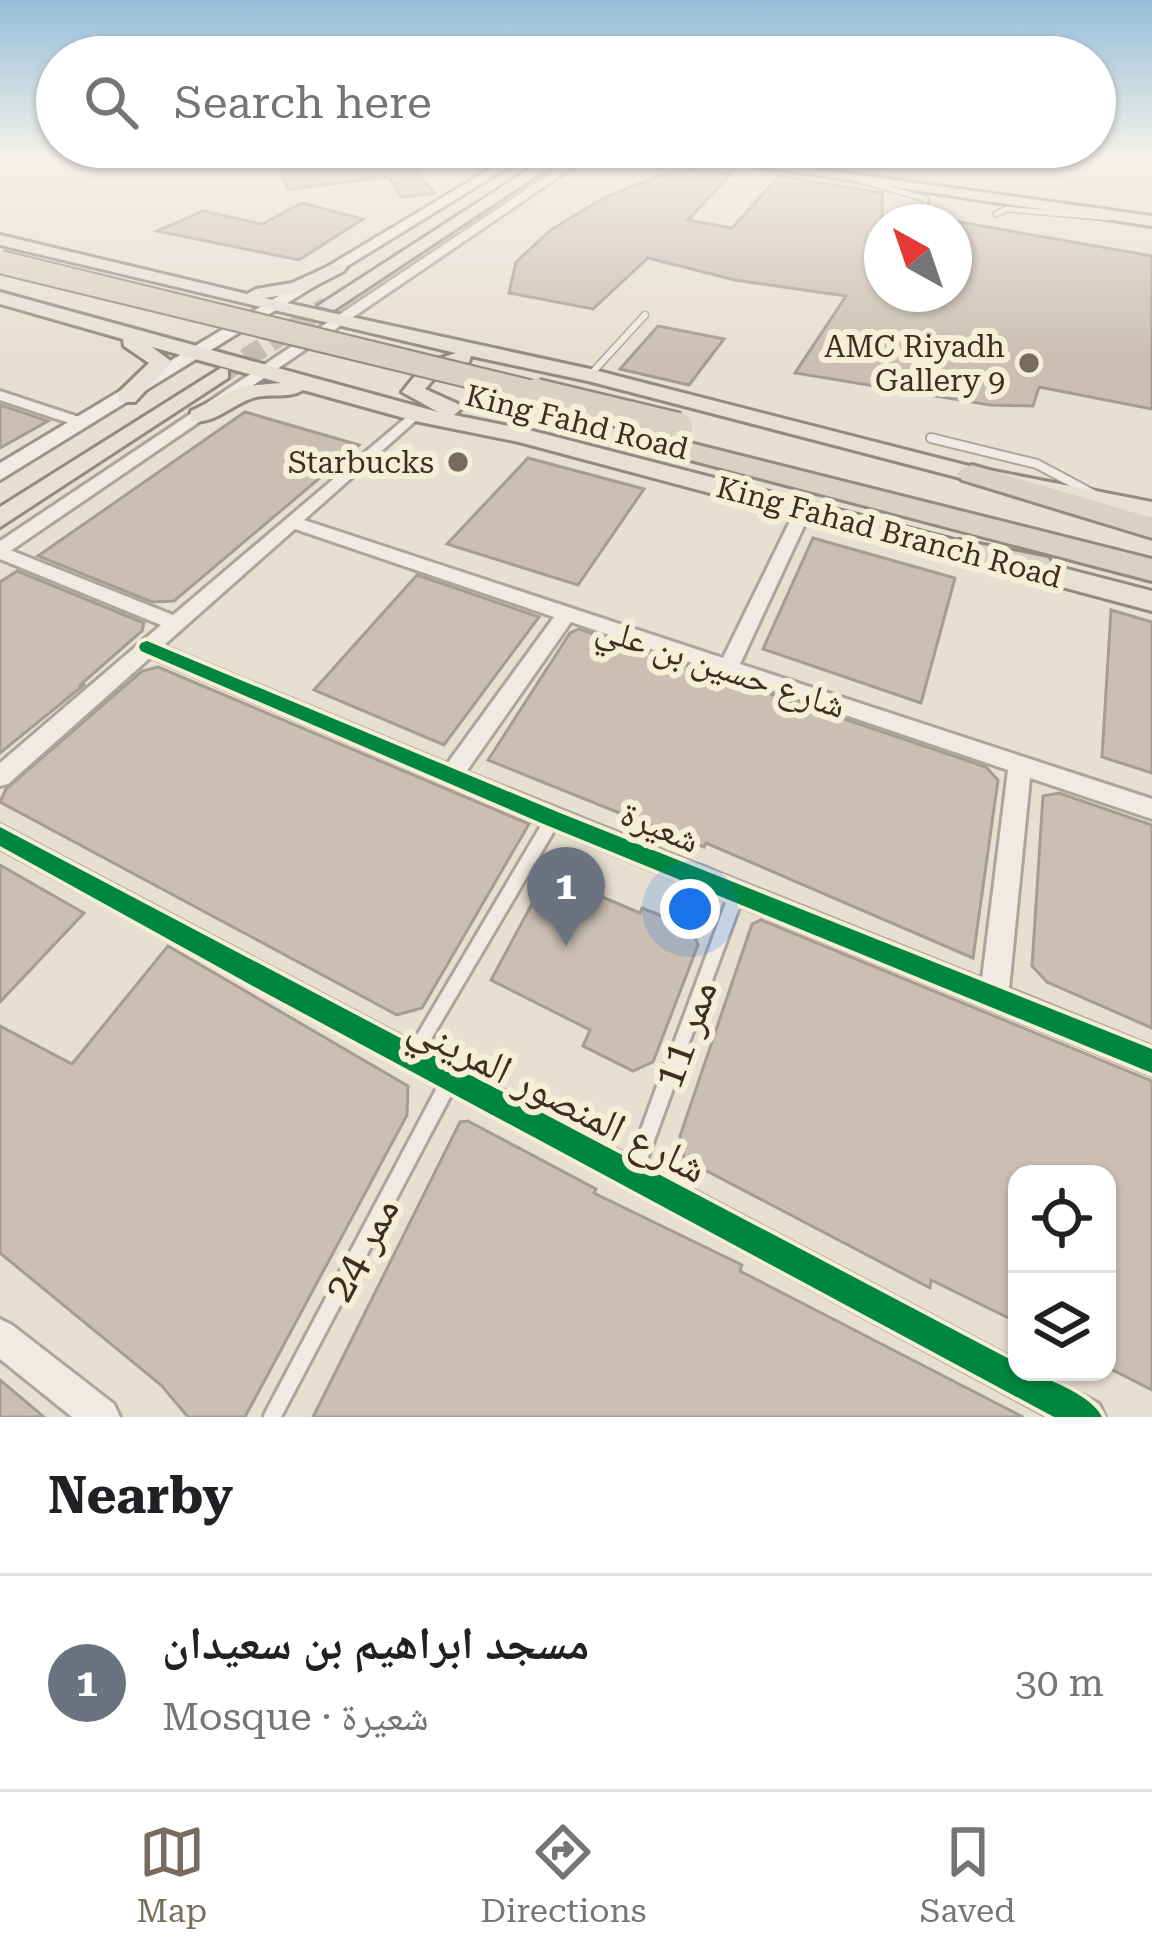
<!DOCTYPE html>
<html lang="en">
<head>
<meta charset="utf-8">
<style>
  :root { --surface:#fff; --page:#f2f2f2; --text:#202124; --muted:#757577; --line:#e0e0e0; --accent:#786c5e }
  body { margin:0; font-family:"Roboto Serif","Noto Naskh Arabic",serif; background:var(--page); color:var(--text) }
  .controls { position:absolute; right:36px; bottom:36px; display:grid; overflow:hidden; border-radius:24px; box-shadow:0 3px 9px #0004 }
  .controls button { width:108px; height:108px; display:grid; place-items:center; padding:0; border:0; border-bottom:3px solid var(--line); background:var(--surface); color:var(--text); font:60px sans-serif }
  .compass { position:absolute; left:864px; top:204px; width:108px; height:108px; border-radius:50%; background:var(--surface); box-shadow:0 3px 9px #0004; rotate:320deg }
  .you { position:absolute; left:690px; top:909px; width:42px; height:42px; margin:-30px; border:9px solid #fff; border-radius:50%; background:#1a73e8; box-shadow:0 0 0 18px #1a73e833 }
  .badge { display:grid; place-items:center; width:78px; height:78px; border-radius:50%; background:var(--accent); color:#fff; font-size:39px; font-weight:700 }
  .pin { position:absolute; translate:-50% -99px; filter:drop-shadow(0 3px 6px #0008) }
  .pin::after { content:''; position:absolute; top:63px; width:42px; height:36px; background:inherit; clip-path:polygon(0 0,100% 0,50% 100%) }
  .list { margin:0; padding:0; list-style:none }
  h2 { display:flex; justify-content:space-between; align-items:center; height:156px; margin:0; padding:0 48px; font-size:51px }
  h2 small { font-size:39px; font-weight:400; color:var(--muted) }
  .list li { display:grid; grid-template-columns:78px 1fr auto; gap:36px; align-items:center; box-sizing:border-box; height:216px; padding:0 48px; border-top:3px solid var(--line) }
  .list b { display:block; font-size:45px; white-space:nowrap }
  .list p { margin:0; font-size:39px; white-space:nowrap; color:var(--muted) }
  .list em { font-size:39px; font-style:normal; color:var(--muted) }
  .icon { flex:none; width:66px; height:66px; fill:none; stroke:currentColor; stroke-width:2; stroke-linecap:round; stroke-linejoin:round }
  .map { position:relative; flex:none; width:1152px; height:1417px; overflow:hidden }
  .search { position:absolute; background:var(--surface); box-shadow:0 3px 9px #0004; left:36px; right:36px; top:36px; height:132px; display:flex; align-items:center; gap:30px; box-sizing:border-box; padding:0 42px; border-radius:66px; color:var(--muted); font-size:45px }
  .sheet { height:372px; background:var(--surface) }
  nav { display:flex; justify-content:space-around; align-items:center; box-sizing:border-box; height:168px; border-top:3px solid var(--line); background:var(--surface); font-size:33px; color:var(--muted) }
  nav a { display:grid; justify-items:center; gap:6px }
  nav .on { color:var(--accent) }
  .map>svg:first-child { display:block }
</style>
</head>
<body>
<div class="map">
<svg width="1152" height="1417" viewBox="0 0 1152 1417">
  <rect width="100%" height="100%" fill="#e7e0d1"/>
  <g fill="#cbbfb2" stroke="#a89c90" stroke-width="3">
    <path d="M275,156H405L434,193L401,197L389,177L288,189Z"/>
    <path d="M681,168L731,174L688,220L732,228L779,176L882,193V294H954V221L1152,256V409L1039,387L1033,406L990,405L795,373L846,296L735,280L648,258L593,309L509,293L516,262L551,230L605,197Z"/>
    <path d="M302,203L363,219L299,260L157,231L203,211L262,224Z"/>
    <path d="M658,326L724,339L689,385L620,369Z"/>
    <path d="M0,405L48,421L0,448Z"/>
    <path d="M245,412L359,445L174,601L152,602L38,556Z"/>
    <path d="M528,458L644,489L578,585L447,544Z"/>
    <path d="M813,538L955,578L921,703L763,649Z"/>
    <path d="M17,571L144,623L142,631L79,686L85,684L0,753V582Z"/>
    <path d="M417,575L539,617L444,745L314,690Z"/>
    <path d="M1111,610L1152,622V773L1102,757Z"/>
    <path d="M579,629L986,767L998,780L973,958L706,843L704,847L488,760L570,633Z"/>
    <path d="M158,667L529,824L422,1008L397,1015L0,802L6,789L142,671Z"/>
    <path d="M1059,793L1152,825V1028L1047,982L1032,966L1043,796Z"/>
    <path d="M0,865L84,913L0,1002Z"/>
    <path d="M548,874L640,913L642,908L692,928L698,945L653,1062L633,1071L583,1046L590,1030L491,980Z"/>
    <path d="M761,920L1152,1081V1390L1107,1367V1174H1017V1322L931,1280L930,1288L684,1159L680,1136L752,924Z"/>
    <path d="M168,946L408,1086L407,1115L245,1417H188L161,1385L0,1253V1026L72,1064Z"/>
    <path d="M468,1121L596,1189L594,1193L742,1265L740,1271L1023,1417H313L460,1122Z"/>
    <path d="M0,1380L44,1417H0Z"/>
  </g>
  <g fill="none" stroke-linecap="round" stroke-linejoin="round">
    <path stroke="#c5bcae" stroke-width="20" stroke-dasharray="20 9" stroke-linecap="butt" d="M221,374L327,306"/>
    <g stroke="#ada599" stroke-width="8">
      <g id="service-far4">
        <path d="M436,156L500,167"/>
        <path d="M807,156L840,160L835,168"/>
        <path d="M860,180L926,199L925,204"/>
        <path d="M996,214L1007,209L1110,218"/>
      </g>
    </g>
    <g stroke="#ada599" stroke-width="9">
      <path id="service-far3" d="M590,375L645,315"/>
    </g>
    <g stroke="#ada599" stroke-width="12">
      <path id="service-far2" d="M931,438L1037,464L1095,495"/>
    </g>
    <g stroke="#ada599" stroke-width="20">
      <g id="service-far1">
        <path d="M414,1054L553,819"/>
        <path d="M674,1063L737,893"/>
      </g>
    </g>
    <g stroke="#ada599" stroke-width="22">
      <g id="service">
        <path d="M634,1172L675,1060"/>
        <path d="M272,1417L449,1082"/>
      </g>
    </g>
    <g stroke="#ada599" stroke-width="6">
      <g id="minor">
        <path d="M0,391L88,420L90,423L78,426L0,400Z"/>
        <path d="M415,410L422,414L420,417L304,520L723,658L795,511L803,506L809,507L811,511L740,664L1152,799V819L1030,778L1009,989L1152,1047V1075L545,826L151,657L8,784L0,786V763L161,625L0,559V546L173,615ZM295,529L554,617L447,764L163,646ZM571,622L1008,770L982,979L466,772Z"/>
        <path d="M0,825L1017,1361V1372H1039L1099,1404L1105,1417H1049L0,848Z"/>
        <path d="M0,1319L12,1325L114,1404L120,1417H72L0,1359Z"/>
      </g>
    </g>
    <g stroke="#ada599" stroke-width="6">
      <path id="tertiary" d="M577,156H589L0,558V541Z"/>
    </g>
    <g stroke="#9c958a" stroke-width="6">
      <path id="secondary" d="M512,156H526L0,480V463Z"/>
    </g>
    <g stroke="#928b80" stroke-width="6">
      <g id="primary">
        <path d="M550,156H566L334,310L318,306Z"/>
        <path d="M691,156H725L1152,216V226Z"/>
        <path d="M0,235L247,294L256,289L292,283L338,262L347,267L344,271L303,292L264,298L590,369L973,467L1152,502V518L972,481L588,381L471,356L469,362L440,372L425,389L458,404L461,409L454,415L529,430L1152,591V611L519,442L415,421L303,390C289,399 273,393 256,397C233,403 215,425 191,421V411L243,386L281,383L152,347L172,362L135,402H119V392L149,363L124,346L123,339L0,304V292L438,412L402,392L425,363L456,353L0,245Z"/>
        <path d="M221,368L228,370V378L0,527V507Z"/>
      </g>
    </g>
    <g stroke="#928b80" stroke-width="6">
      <g id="motorway">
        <path d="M666,437L1152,559V581L656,451L652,445Z"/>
        <path d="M972,465L1152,518V538L962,480L957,474L962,468Z"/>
        <path d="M959,540L1048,558L1053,566L1048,574L1036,577L948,557L943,550L948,543Z"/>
      </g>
    </g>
    <use href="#service-far4" stroke="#efebe3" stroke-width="4.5"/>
    <use href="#service-far3" stroke="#efebe3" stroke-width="6"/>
    <use href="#service-far2" stroke="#efebe3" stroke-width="8"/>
    <use href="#service-far1" stroke="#efebe3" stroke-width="14"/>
    <use href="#service" stroke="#efebe3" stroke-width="16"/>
    <use href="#minor" fill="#efebe3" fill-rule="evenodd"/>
    <use href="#tertiary" fill="#efebe3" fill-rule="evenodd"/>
    <use href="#secondary" fill="#efebe3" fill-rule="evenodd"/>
    <use href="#primary" fill="#e6e1d4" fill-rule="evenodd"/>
    <use href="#motorway" fill="#dad1c2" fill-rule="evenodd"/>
    <g stroke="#928b80" stroke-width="26" stroke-linecap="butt">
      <path id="motorway-bridge-far1" d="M0,262L549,396"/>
    </g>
    <g stroke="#928b80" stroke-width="33" stroke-linecap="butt">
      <path id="motorway-bridge" d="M536,393L678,427"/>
    </g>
    <use href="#motorway-bridge-far1" stroke="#dad1c2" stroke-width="22"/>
    <use href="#motorway-bridge" stroke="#dad1c2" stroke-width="28"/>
    <g stroke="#f7eed8" stroke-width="8">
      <g id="cycleway">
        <path d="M147,641L560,813L1152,1049V1073L546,825L141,651L139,647L141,643Z"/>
        <path d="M0,827L1017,1363V1372C1039,1372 1093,1396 1102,1417H1054L262,991L0,846Z"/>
      </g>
    </g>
    <use href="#cycleway" fill="#00873e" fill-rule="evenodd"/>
  </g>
  <linearGradient id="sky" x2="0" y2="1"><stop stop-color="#96bed9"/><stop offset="0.44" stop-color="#f4f1ea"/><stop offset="1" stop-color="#f4f1ea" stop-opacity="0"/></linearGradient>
  <rect width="1152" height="354" fill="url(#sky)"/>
  <g fill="#786c5e" stroke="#f7eed8" stroke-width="4.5">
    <circle cx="1029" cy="363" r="12"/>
    <circle cx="458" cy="462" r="12"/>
  </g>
  <g text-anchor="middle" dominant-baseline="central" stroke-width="12" stroke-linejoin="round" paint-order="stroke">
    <g font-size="30" fill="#3d2e20" stroke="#f7eed8" text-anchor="end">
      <text x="1005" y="346">AMC Riyadh<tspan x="1005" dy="34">Gallery 9</tspan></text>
      <text x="434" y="462">Starbucks</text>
    </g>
    <g font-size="30" fill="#3d2e20" stroke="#f7eed8">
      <text transform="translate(577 422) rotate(14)">King Fahd Road</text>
      <text transform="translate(889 532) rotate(15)">King Fahad Branch Road</text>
    </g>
    <g font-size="36" fill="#3d2e20" stroke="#f7eed8">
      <text transform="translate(721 667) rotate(18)">شارع حسين بن علي</text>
      <text transform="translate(660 827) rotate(22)">شعيرة</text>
    </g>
    <g font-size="42" fill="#3d2e20" stroke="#f7eed8">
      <text transform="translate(685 1034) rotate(-70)">ممر 11</text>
      <text transform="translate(558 1097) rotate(27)">شارع المنصور المريني</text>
      <text transform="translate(361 1249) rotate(-62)">ممر 24</text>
    </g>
  </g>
</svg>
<div class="controls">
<button><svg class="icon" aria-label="locate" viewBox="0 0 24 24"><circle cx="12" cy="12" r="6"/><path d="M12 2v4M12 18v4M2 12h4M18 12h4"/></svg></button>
<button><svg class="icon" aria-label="layers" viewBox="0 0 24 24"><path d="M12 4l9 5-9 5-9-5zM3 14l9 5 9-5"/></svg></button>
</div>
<svg class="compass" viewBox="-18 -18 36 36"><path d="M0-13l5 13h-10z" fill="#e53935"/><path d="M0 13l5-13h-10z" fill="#757577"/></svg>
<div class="you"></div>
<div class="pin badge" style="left:566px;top:946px;background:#6b7280">1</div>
<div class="search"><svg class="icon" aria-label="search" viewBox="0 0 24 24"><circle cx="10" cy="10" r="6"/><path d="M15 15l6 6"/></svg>Search here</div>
</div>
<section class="sheet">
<h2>Nearby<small></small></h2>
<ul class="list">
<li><span class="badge" style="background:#6b7280">1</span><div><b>مسجد ابراهيم بن سعيدان</b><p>Mosque · شعيرة</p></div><em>30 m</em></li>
</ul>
</section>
<nav>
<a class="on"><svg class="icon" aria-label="map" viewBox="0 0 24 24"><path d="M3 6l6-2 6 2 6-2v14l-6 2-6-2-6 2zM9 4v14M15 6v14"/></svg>Map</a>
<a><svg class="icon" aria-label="directions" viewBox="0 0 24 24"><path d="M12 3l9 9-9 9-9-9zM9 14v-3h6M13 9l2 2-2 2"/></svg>Directions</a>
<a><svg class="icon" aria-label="saved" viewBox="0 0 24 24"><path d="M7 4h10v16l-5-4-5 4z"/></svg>Saved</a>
</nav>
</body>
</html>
